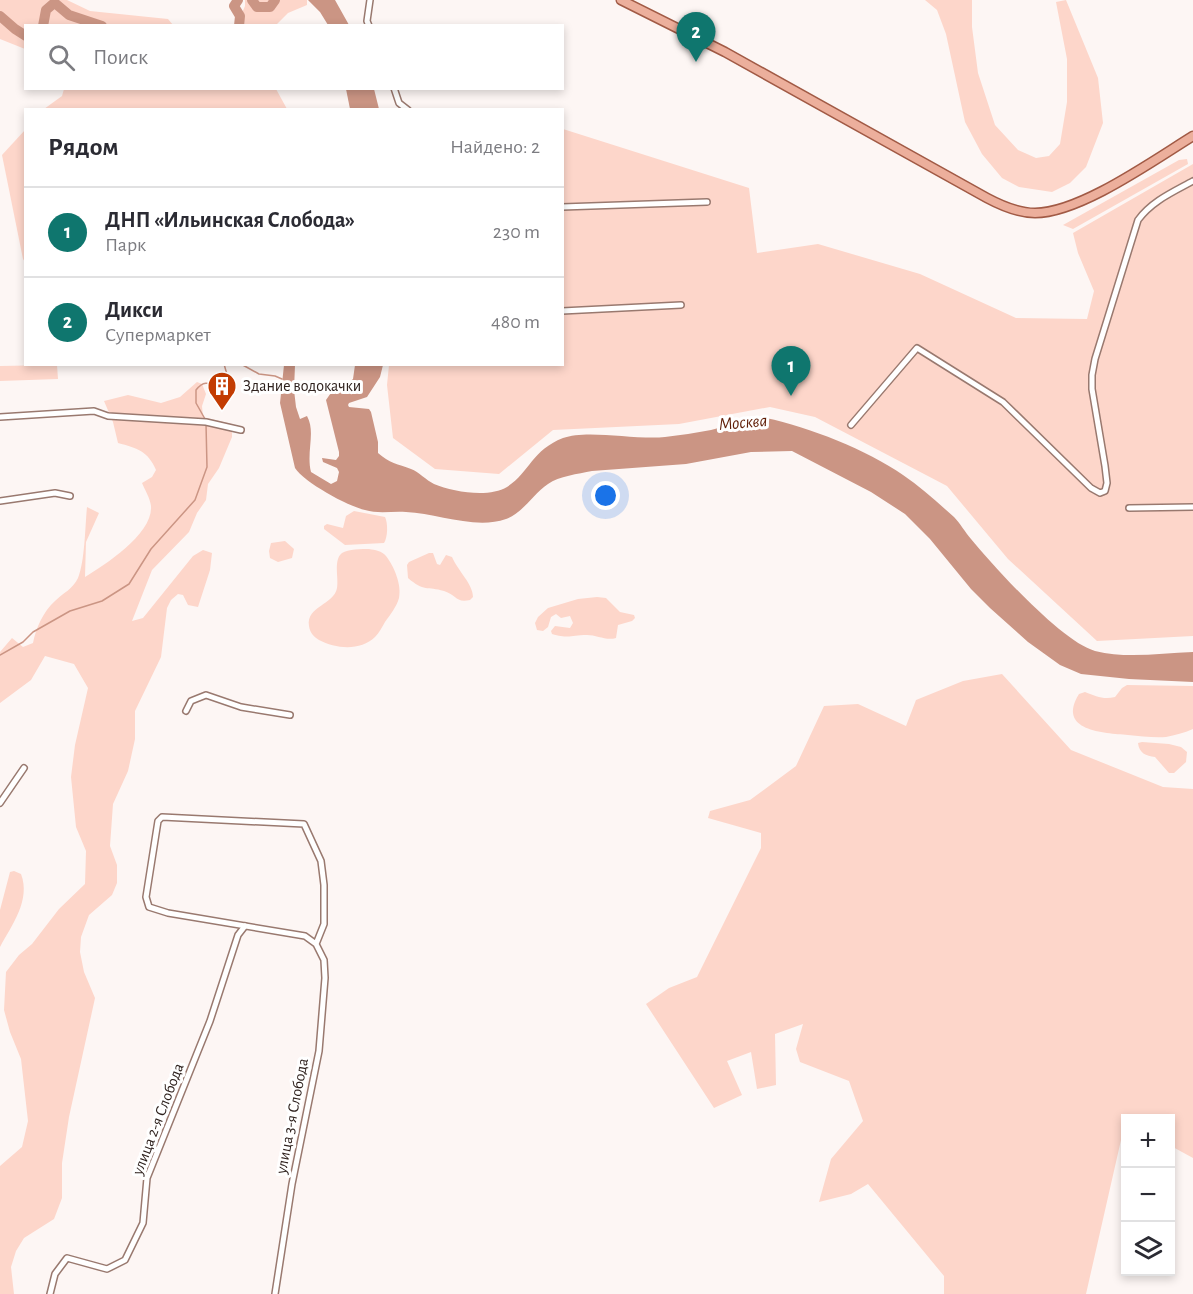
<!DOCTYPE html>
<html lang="ru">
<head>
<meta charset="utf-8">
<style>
  :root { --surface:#fff; --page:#f2f2f3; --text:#2b2b33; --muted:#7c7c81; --line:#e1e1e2; --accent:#0f766e }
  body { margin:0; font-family:"Alegreya Sans",sans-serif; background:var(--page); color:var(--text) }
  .controls { position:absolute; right:18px; bottom:18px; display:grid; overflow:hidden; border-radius:0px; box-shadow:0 3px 9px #0003 }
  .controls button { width:54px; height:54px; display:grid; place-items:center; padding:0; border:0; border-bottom:2px solid var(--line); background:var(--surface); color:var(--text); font:30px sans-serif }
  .you { position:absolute; left:606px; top:496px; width:21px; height:21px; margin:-15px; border:4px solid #fff; border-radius:50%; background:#1a73e8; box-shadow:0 0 0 9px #1a73e833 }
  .badge { display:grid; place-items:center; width:39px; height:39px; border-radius:50%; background:var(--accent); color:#fff; font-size:20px; font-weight:700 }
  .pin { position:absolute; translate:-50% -50px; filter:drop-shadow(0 2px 3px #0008) }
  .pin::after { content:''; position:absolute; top:32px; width:21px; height:18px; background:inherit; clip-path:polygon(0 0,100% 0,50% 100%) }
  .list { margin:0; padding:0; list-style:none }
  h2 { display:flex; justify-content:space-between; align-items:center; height:78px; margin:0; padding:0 24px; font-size:26px }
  h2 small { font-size:20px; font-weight:400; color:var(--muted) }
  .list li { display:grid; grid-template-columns:39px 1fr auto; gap:18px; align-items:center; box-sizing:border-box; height:90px; padding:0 24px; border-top:2px solid var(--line) }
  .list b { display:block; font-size:22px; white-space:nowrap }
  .list p { margin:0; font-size:20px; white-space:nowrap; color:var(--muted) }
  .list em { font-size:20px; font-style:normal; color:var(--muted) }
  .icon { flex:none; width:33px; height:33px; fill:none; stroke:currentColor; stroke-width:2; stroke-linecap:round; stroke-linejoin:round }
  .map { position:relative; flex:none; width:1193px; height:1294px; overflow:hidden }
  .search { position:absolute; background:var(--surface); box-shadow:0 3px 9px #0003; left:24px; top:24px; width:540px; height:66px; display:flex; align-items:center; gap:15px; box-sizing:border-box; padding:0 21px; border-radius:0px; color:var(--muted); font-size:22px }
  .panel { position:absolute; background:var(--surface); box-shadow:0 3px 9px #0003; left:24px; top:108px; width:540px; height:258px; border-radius:0px }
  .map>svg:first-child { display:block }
</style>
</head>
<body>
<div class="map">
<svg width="1193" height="1294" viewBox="0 0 1193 1294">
  <rect width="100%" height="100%" fill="#fdf6f4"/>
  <g fill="#fdd6ca">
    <path d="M0,0H67L90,11L168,19L173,25L26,26L25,49L0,39Z"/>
    <path d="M245,0H307V5L288,13L276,25H237L245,6Z"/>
    <path d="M925,0H972V27L978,73L995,125L1018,150L1036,158L1049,156L1060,144L1067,102V59L1056,2L1066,0L1098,78L1103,123L1086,167L1070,183L1052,192L1019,187L1002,178L982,154L965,122L946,34L937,10Z"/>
    <path d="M64,89H276L287,109H44L62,96Z"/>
    <path d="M563,129L749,188L757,253L818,244L920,274L1016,318L1087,319L1094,291L1078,253L1073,233L1193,164V636L1097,641L1008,559L947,486L815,417L770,407L679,424L553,430L499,474L435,469L393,438L387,385L389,365L562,364Z"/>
    <path d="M25,130V262L23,259L2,155Z"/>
    <path d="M1187,159L1188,164L1073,229L1063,225L1179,160Z"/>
    <path d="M57,365L58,379L0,381V366Z"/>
    <path d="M197,382L202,384L206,394L202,406L203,417L232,424V437L219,468L208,484L206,500L197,513L189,532L152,570L132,621L143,618L193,556L203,550L212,553L210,570L198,607L188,605L183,595L178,594L171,600L167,608L161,657L135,711V739L128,771L113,804L110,846L117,865V883L112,895L89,915L81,937L80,952L84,972L95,998L69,1117L62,1163V1198L54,1219L24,1238L16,1251L11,1267L14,1294H0V1166L22,1147L28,1121L21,1059L10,1032L4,1010L6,972L19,955L32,944L59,909L85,884L86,851L76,827L71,777L75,745L88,688L74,664L45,656L31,680L0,703V652L12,638L23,647L33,643C36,628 43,612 55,601C63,593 73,589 78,578C85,561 85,527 87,507L99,513L86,542L85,577C106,564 153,534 151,506C150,498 145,490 142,483L152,477L156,470C148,451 137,448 118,443L113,422L104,401L128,395L161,403L180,397Z"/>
    <path d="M354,511L385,517C388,523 388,537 384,543L345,545L324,529V526L327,524L343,528L346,516Z"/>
    <path d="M285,541L294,549L292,558L278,562L270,558L269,551L271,543Z"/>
    <path d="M369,549C375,550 382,551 386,556C394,566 402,585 399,598C397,606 390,615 385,622C382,627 379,633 375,637C361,651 336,649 319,640C314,637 310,633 309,626C306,606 334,605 337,588C339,578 333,560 342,553C348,549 362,549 369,549Z"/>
    <path d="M429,553H433L437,564L440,565L446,555L452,557C458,571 473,584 473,597L470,600C455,603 457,595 444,591C427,586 424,592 408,578L407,565L409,562Z"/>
    <path d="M597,597L606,598L620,612L634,615L635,618L632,621L618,625L616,638C606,641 597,635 587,635C571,635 570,639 552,634L551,631L555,626L570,628L573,623L570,616L561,618L556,614L551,617L548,627L543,631L537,630L535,623L538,617L548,608L578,599Z"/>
    <path d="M1002,674L1071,750L1163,787L1193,789V1158L1171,1146L1170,1118H1126L1086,1294H944V1276L868,1184L851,1194L819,1202L831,1159L863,1121L849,1081L800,1062L796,1049L803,1024L775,1034L776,1085L757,1089L751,1052L727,1061L742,1095L714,1108L646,1004L669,988L697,977L761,848V833L708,818L710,811L750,800L796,766L824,706L858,704L906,726L916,700L963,681Z"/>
    <path d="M1127,685L1193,686V729C1184,733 1175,735 1166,737C1154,738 1140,736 1128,735C1104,733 1056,731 1079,694L1085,692C1096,696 1103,700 1115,697L1122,688Z"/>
    <path d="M1142,742L1169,744L1181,747L1187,752L1186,762L1174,773H1169L1155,757C1146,756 1139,753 1138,743Z"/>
    <path d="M14,871L21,874C31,900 12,925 0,947V910L10,872Z"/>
  </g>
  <g fill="#cb9584">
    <path d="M308,0H335L349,25H328L320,12Z"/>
    <path d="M346,89H374L379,109H350Z"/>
    <path d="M284,365H295L294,390L296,407L300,419L307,416C316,432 306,452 311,472L331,484L337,481L339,472L337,468L323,462L322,458L336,460L339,456V452L326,400L335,387L346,385L353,379L355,365H383L380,377L367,397L349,403L348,405L349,407L369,409L371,412L378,442V453C389,463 398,464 411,469C419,472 426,480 434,484C453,492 489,498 507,487C529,473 532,450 563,438C587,429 635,440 665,437C680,435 696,433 711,430C728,426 748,415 766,418C809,427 867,450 903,475C921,487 938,503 954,517C960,523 965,532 971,539C994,567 1062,642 1095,651C1127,659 1161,653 1193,652V682L1129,679L1081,674L1060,665L1028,642L990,608L971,589L930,539L905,514L871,492L792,451L751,452L686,464L592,471C578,474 559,476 548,484C533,494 523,513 506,519C475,530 437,513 406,512C392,511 378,514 365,510C347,506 304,482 295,468L280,403Z"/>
  </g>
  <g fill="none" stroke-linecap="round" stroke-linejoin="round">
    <g stroke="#cb9584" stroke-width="1.5">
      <path d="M241,364L259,374L275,376L282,379"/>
      <path d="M205,419L196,403V390C203,381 208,382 217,387L225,385L228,378L224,364"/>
      <path d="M0,655L23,642L33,632L70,611L102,601L129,584L151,549L195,500L207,467L206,424"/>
    </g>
    <g stroke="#cb9584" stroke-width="10">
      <path d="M238,0L234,6L240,16L239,26"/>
      <path d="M252,0L257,7H270L275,0"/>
      <path d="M0,16L15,29L26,36"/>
      <path d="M43,26L46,10L53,4H56L69,15L102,26"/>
    </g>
    <g stroke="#99796f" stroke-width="8">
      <g id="minor">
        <path d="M369,26L367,21L370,0"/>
        <path d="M394,88L399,103L408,110"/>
        <path d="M562,207L707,202"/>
        <path d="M562,311L681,305"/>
        <path d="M0,417L94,411L108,416L206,422L241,430"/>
        <path d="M851,425L917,348L1003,402L1091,488L1100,493L1105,491L1107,483L1105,466L1092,389V375L1095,359L1138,220C1152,201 1173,192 1193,181"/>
        <path d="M0,501L55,493L70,496"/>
        <path d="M1129,508L1193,507"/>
        <path d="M186,711L191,701L206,695L241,707L290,715"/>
        <path d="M0,803L24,768"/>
        <path d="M50,1294L55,1274L67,1258L107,1269L125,1260L143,1223L147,1178L210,1021L238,935L245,926"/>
        <path d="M275,1294L292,1184L319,1051L325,978L324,960L316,944L305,936L168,913L149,907L146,897L158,821L162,817L304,824L321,861L324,885V924L316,944"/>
      </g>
    </g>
    <g stroke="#a15a45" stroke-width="11">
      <path id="primary" d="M621,0L725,52L987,198C1002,206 1018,213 1035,213C1080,213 1154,160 1193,136"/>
    </g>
    <use href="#minor" stroke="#fff" stroke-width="5"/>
    <use href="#primary" stroke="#ecaf9c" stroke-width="8"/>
  </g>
  <defs>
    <g id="building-pin" transform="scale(1.5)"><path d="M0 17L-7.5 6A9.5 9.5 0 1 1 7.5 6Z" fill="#c33c02" stroke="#fff"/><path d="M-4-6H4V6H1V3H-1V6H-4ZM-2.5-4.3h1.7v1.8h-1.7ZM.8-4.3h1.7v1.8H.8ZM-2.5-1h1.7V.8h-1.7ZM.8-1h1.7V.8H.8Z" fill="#fff"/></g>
  </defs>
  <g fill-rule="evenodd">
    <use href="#building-pin" x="222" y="386"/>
  </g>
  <g text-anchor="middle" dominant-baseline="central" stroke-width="6" stroke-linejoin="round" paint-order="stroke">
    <g font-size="16" fill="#2e211d" stroke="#fff" text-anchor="start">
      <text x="243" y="386">Здание водокачки</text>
    </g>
    <g font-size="16" fill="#2e211d" stroke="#fff">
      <text transform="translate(292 1116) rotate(-79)">улица 3-я Слобода</text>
      <text transform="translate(158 1119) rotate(-69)">улица 2-я Слобода</text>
    </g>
    <g font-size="18" font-style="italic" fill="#5f1d06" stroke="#fff">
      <text transform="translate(743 423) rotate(-5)">Москва</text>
    </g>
  </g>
</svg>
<div class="controls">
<button>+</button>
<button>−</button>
<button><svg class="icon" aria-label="layers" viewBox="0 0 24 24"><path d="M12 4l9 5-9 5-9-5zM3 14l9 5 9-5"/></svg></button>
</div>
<div class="you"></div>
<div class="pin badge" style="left:791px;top:396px">1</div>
<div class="pin badge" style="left:696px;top:62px">2</div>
<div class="search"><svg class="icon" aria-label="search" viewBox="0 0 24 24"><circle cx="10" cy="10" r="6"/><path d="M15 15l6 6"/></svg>Поиск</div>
<section class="panel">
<h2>Рядом<small>Найдено: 2</small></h2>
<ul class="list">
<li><span class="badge">1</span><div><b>ДНП «Ильинская Слобода»</b><p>Парк</p></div><em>230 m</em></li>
<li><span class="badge">2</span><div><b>Дикси</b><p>Супермаркет</p></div><em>480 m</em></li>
</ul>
</section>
</div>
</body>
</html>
